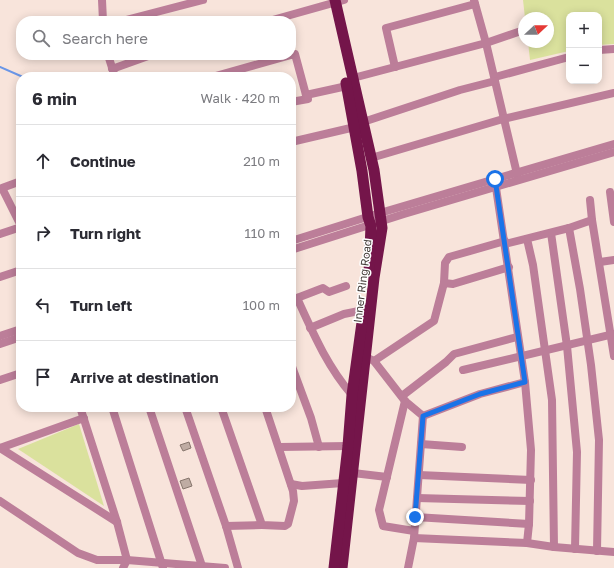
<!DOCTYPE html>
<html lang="en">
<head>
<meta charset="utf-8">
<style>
  :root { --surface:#fff; --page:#f2f2f3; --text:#2b2b33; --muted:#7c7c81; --line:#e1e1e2 }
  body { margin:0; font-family:"Golos Text",sans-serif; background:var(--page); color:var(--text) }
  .controls { position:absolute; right:12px; top:12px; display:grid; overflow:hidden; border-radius:8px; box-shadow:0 2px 10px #0003 }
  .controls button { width:36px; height:36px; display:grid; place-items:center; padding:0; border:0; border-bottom:1px solid var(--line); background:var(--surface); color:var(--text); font:20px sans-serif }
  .compass { position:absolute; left:518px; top:12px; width:36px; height:36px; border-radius:50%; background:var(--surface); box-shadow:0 2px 10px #0003; rotate:68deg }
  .stop { position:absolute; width:12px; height:12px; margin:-9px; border:3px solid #1a73e8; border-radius:50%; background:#fff }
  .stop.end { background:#1a73e8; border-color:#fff; box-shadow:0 1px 4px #0008 }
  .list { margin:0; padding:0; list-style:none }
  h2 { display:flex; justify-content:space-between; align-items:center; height:52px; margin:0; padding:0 16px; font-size:17px }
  h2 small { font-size:13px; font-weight:400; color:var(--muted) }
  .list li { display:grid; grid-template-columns:26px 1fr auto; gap:12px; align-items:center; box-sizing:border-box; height:72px; padding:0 16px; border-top:1px solid var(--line) }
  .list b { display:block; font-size:15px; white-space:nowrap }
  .list em { font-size:13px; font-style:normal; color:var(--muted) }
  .icon { flex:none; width:22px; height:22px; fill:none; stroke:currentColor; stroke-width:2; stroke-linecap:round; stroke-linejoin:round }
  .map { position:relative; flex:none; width:614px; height:568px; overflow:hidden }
  .search { position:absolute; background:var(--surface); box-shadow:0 2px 10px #0003; left:16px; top:16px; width:280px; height:44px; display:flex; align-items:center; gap:10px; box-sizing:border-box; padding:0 14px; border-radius:16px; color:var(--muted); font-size:15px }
  .panel { position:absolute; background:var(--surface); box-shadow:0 2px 10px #0003; left:16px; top:72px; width:280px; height:340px; border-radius:16px }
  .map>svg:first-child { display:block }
</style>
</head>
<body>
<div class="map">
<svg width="614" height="568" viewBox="0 0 614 568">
  <rect width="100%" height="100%" fill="#f8e4db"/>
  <g fill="#dae19d">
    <path d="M523,0H614V44L599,45V15H569V51L530,60L528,42H548V18H525Z"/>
    <path d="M79,424L104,506L18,449Z"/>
  </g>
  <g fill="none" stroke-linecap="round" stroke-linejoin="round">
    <path stroke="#6a96e7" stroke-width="2" d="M0,67L23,77"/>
  </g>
  <g fill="#bfaca3" stroke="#87766d">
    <path d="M189,442L191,448L183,451L180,445Z"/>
    <path d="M189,478L192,486L183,489L180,481Z"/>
  </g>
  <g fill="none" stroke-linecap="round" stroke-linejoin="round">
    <g stroke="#bc7e99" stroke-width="8">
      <path d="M474,0L486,43L518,178"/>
      <path d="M122,21L203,0"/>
      <path d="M269,21L344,0"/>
      <path d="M599,50L614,49"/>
      <path d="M291,55L295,54L306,95L347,86"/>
      <path d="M395,67L386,28L475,4"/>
      <path d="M112,69L151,55"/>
      <path d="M212,77L291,55"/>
      <path d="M495,77L569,57"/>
      <path d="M353,78L486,43L521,31"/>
      <path d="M291,102L308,99L306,95"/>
      <path d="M363,122L460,90L495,81"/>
      <path d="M291,142L355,127"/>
      <path d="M371,158L503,119L614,93"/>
      <path d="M21,181L2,188L21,226"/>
      <path d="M495,181L525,382L531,450L529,524L527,543"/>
      <path d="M610,192L614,222"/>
      <path d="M590,200L592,220"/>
      <path d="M569,228L580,289L591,365L599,440L597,551"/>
      <path d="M551,233L567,346L577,452L575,549"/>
      <path d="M0,234L21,227"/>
      <path d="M527,239L533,265L552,400L554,547"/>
      <path d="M505,244L569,228L592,220L614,356"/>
      <path d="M600,262L614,260"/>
      <path d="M0,277L21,270"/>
      <path d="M444,283L453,284L509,267"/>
      <path d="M297,298L323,288L329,292L346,286"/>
      <path d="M291,302L297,298C313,333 327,366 352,395"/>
      <path d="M310,328L344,314L364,310"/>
      <path d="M366,357L374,361L405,401L423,416L414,538L408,568"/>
      <path d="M374,361L434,321L444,283L445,263L449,257L505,241"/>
      <path d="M291,364L311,418L319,447"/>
      <path d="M463,370L614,334"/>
      <path d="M0,380L21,373"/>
      <path d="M402,396L446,362L454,354L517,337"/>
      <path d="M405,401L379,510L383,526L414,531"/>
      <path d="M80,407L117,522L127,560L123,568"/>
      <path d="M112,407L163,568"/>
      <path d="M149,407L202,566"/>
      <path d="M185,407L226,526L238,568"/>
      <path d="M221,407L262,525L285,526L288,524L294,501L293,491L265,407"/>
      <path d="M423,416L480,394L525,382"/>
      <path d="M421,444L462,447"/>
      <path d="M280,447L348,446"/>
      <path d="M0,448L117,522"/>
      <path d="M0,448L84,418"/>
      <path d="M353,473L387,477"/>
      <path d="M419,475L531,480"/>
      <path d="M291,484L302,486L343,483"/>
      <path d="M417,498L530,501"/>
      <path d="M0,501L78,553L97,560H127L225,568"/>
      <path d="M415,517L529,524"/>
      <path d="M226,526L262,525"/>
      <path d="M414,538L527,543L554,547L614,552"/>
    </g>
    <g stroke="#bc7e99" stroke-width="8">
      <path d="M102,0L103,21"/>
      <path d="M108,55L115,77"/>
      <path d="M291,241L380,213L614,144"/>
      <path d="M291,250L404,214L614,152"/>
      <path d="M0,336L21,329"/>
      <path d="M0,344L21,337"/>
    </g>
    <g stroke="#74154a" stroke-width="11">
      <path d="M335,0L374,170L382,228L374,278L342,568"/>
      <path d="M346,83L362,171L368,217L371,226L369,273"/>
      <path d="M334,568L348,446L352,395L364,308"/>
    </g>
  </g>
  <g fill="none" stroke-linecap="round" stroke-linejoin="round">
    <path stroke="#1a73e8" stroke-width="5" d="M415,517L423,416L480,394L525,382L495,179"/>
  </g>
  <g text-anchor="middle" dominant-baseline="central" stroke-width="3" stroke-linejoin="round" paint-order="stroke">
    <g font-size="11" fill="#423b37" stroke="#fff">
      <text transform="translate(362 281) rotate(-83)">Inner Ring Road</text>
    </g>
  </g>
</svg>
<div class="controls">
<button>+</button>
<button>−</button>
</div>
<svg class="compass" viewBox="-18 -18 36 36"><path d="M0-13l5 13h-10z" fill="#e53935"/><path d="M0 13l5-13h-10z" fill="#7c7c81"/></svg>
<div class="stop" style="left:495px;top:179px"></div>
<div class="stop end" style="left:415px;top:517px"></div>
<div class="search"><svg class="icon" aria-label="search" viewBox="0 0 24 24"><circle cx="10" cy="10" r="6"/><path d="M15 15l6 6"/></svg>Search here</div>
<section class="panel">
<h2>6 min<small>Walk · 420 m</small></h2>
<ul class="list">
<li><svg class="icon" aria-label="ahead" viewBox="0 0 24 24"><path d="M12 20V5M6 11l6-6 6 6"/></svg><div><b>Continue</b></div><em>210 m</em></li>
<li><svg class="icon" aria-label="right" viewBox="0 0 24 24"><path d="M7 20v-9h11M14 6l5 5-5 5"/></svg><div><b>Turn right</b></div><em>110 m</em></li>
<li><svg class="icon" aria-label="left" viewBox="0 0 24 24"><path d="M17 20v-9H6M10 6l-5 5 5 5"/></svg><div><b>Turn left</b></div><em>100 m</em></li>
<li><svg class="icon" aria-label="arrive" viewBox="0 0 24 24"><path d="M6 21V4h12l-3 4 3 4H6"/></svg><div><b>Arrive at destination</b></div></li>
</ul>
</section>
</div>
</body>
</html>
